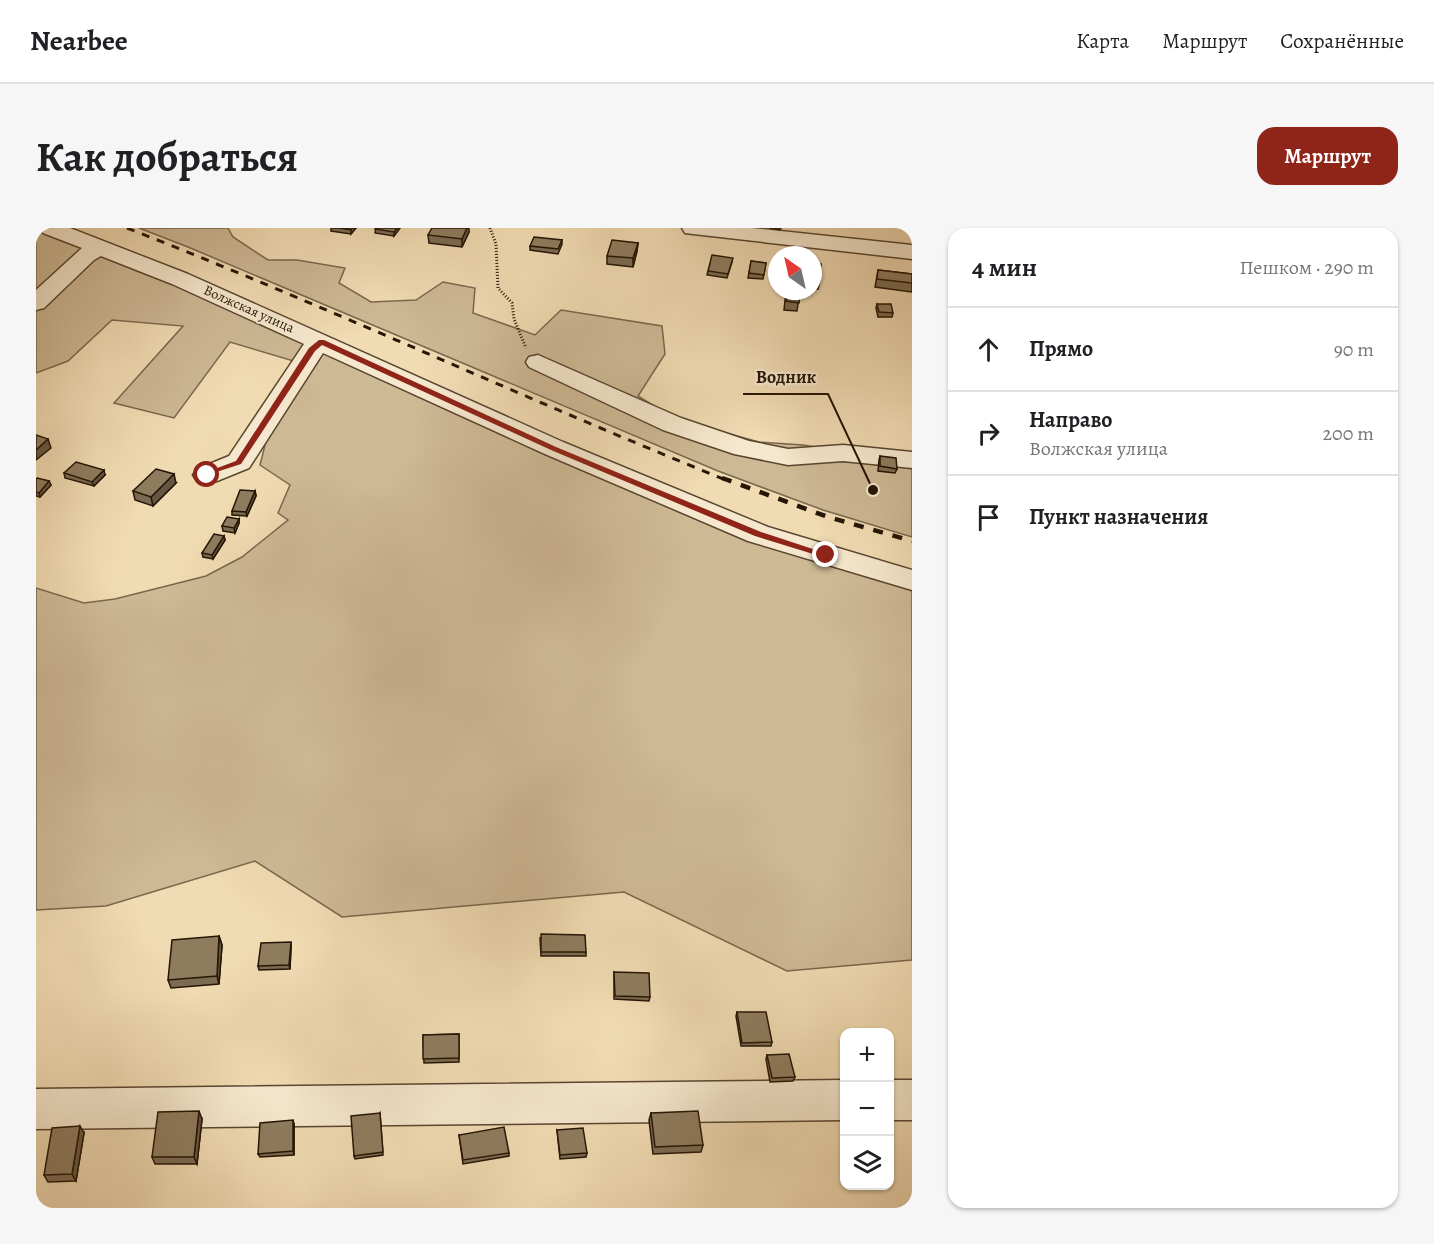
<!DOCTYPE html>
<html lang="ru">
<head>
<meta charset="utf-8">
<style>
  :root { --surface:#fff; --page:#f6f6f6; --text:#202124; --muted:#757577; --line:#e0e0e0; --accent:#8f2418 }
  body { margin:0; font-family:Alegreya,serif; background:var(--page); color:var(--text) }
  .controls { position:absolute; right:18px; bottom:18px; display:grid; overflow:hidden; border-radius:12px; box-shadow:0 2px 4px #0004 }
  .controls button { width:54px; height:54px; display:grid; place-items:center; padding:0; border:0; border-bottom:2px solid var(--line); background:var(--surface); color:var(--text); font:30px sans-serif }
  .compass { position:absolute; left:732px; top:18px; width:54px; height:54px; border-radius:50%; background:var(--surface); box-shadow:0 2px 4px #0004; rotate:326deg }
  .stop { position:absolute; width:18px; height:18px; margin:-14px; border:4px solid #8f2418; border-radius:50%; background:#fff }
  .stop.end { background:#8f2418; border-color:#fff; box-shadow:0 2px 6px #0008 }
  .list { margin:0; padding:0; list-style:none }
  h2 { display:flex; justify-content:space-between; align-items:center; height:78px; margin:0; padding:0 24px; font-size:26px }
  h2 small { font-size:20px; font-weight:400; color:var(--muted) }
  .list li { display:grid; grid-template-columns:39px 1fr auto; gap:18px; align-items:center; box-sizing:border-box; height:84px; padding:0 24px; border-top:2px solid var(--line) }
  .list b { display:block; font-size:22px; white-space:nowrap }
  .list p { margin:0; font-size:20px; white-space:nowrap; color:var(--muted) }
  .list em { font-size:20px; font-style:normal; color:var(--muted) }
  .icon { flex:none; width:33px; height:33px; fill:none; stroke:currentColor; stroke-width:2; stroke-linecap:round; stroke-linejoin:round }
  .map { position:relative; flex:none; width:876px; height:980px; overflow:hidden; border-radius:18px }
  header { display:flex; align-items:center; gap:36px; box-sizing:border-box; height:84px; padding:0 30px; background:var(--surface); border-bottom:2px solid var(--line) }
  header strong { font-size:28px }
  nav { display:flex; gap:33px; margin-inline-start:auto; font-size:21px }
  .intro { display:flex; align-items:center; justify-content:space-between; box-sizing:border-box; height:144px; padding:0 36px }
  h1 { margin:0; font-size:42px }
  .button { padding:15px 27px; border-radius:18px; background:var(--accent); color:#fff; font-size:21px; font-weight:700 }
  main { display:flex; gap:36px; padding:0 36px }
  aside { flex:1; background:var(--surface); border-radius:18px; box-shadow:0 2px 4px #0004 }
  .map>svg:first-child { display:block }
</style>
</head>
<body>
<header>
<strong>Nearbee</strong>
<nav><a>Карта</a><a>Маршрут</a><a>Сохранённые</a></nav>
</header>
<div class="intro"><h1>Как добраться</h1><a class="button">Маршрут</a></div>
<main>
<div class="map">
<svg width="876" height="980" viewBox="0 0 876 980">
  <rect width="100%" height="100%" fill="#f1dbb3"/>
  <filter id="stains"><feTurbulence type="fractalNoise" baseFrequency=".00333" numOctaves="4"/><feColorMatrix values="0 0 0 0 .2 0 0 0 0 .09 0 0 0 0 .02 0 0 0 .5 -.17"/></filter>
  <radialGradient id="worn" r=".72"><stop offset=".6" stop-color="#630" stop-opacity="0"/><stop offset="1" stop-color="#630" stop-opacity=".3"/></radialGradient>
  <g fill="#ceb995" stroke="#7a674d" stroke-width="1.5">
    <path d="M0,0L52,19L876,358V732L751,743L588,664L306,689L219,633L70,678L0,682V360L48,375L79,371L170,348L206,329L252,292L242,285L254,257L224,237L230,213L261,134L194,114L138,190L78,175L147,98L76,92L32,133L0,145Z"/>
    <path d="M103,0H192L197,9L232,32H261L309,40L303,55L335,74L380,72L407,54L439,60L437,85L499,107L525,82L626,98L629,126L602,168L639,191L723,214L767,217L876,234V309L787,282L682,243L152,19Z"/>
  </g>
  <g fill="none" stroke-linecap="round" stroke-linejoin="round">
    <g stroke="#584630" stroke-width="3">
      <g id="minor">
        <path d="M4,0H34L152,46L527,214L732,299L876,342V362L712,313L509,226L287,125L213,240L181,253L171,255L161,253L157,247L161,241L193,228L268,116L136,56L65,28L58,32L8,80L0,82V62L46,20L7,5Z"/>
        <path d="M646,0H716L876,17V31L657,6L649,5Z"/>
        <path d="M502,127L645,190L713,213L752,221L807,217L876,224V240L807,233L752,237L698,226L627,202L493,139L490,134L493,129Z"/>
        <path d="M808,852V892L0,901V861Z"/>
        <rect x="854" y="852" width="22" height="40"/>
      </g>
    </g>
    <path stroke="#251505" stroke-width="3" stroke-dasharray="1 2" stroke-linecap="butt" d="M454,0L460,16L462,60L476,75L478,91L490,120"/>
    <use href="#minor" fill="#f6e8ce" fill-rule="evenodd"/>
    <path stroke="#251505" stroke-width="3" stroke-dasharray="8 8" stroke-linecap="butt" d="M91,0C293,79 489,171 690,252"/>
    <path stroke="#251505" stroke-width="4.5" stroke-dasharray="10 10" stroke-linecap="butt" d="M686,250L792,289L876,313"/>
  </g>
  <g fill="#7b6b52" stroke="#251505" stroke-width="1.5">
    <path d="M295,0H320L315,6L295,3Z"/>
    <path d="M340,0H364L358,8L339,5Z"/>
    <path d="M733,0H745L744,2Z"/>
    <path d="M433,4L426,19L393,15L392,7Z"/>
    <path d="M526,12V16L522,26L494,22V18Z"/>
    <path d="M602,15L601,23L597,39L571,36V28Z"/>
    <path d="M715,33L730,35L727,51L712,50Z"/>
    <path d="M696,34L691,50L671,47L672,43Z"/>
    <path d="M777,35L784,53L782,61L777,60Z"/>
    <path d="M842,42L876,46V64L839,59Z"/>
    <path d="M750,63H764L761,83L748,82Z"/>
    <path d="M841,76L857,85L856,89H842L840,80Z"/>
    <path d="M844,228L861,241L859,245L842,243L843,232Z"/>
    <path d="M28,245L69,247L58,258L29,250Z"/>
    <path d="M0,251L13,253L15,257L4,269L0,268Z"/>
    <path d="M140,255L117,278L99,272L97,263Z"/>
    <path d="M219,263L220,268L211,288L196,287V283Z"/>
    <path d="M203,291V295L199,305L187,303L186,298Z"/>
    <path d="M188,308L189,312L177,331L167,329L166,325Z"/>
    <path d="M183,708L186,717L183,756L135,760L132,752Z"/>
    <path d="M504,710L550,724V728H505Z"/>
    <path d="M255,718L254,741L223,742L222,738Z"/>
    <path d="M578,744L614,769L613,773L578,771Z"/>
    <path d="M701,784L736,814L735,818H705L700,788Z"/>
    <path d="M423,806V834L388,835L387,807Z"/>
    <path d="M731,827L759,849L757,853L734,854L730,831Z"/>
    <path d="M344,885L347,927L319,931L318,928Z"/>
    <path d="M615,885L667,917L665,924L617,926L613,892Z"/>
    <path d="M166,891L161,936H119L116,929Z"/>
    <path d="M258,896V927L224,929L222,926Z"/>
    <path d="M521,902L551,925L550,929L524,931Z"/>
    <path d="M48,905L40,953L12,954L8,947Z"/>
    <path d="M423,907L473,925V928L427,936Z"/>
  </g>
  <g fill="#645742" stroke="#251505" stroke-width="1.5">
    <path d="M316,0H320L315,6V2Z"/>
    <path d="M361,0H364L358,8V4Z"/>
    <path d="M431,0H433V4L426,19V11Z"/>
    <path d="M602,15L601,23L597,39V30Z"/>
    <path d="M12,211L15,220L0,232V222Z"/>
    <path d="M68,242L69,247L58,258L56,254Z"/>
    <path d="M138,246L140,255L117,278L115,269Z"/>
    <path d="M13,253L15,257L4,269L3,265Z"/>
    <path d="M219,263L220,268L211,288L210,284Z"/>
    <path d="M203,291V295L199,305L198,300Z"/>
    <path d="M188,308L189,312L177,331L176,327Z"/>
    <path d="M183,708L186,717L183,756L181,748Z"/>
    <path d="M255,714V718L254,741L253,737Z"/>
    <path d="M163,883L166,891L161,936L158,929Z"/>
    <path d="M257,892L258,896V927L257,923Z"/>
    <path d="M44,898L48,905L40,953L36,946Z"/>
  </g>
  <g fill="#8f7c5f" stroke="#251505" stroke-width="1.5">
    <path d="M303,0H316L315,2Z"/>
    <path d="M340,0H361L358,4L339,1Z"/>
    <path d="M396,0H431L426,11L392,7Z"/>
    <path d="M498,9L526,12L522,21L494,18Z"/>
    <path d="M576,12L602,15L597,30L571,28Z"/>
    <path d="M676,27L697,30L692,46L672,43Z"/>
    <path d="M715,33L730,35L728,47L713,45Z"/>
    <path d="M777,35L785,36L784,53L777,52Z"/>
    <path d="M842,42L876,46V55L841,51Z"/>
    <path d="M751,63H764L763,75L750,73Z"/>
    <path d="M841,76H855L857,85L843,84Z"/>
    <path d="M0,207L12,211L0,222Z"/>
    <path d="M844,228L860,230L861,241L844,238Z"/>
    <path d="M40,234L68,242L56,254L28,245Z"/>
    <path d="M120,241L138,246L115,269L97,263Z"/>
    <path d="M1,250L13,253L3,265L0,264V251Z"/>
    <path d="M204,262L219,263L210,284L196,283Z"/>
    <path d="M191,289L203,291L198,300L186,298Z"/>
    <path d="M178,306L188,308L176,327L166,325Z"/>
    <path d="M505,706L549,707L550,724H505Z"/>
    <path d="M183,708L181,748L132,752L136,712Z"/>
    <path d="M255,714L253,737L222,738L225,715Z"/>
    <path d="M578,744L613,745L614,769L579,768Z"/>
    <path d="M701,784H730L736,814L706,815Z"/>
    <path d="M423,806V830L387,831V807Z"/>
    <path d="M753,826L759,849L736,850L731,827Z"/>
    <path d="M163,883L158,929H116L122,884Z"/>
    <path d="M662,883L667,917L619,919L615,885Z"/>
    <path d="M344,885L347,924L318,928L315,888Z"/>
    <path d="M257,892V923L222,926L224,895Z"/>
    <path d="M44,898L36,946L8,947L16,900Z"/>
    <path d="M468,899L473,925L427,932L423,907Z"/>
    <path d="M547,900L551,925L524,927L521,902Z"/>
  </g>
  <path fill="#8f2418" d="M283,112H288L520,219L725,304L795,327L790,330L719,308L515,222L286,117L279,123L205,236L168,248V245L200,233L273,120Z"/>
  <g text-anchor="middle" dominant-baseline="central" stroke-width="4.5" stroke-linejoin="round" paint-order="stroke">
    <g font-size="14" fill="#251505" stroke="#f6e8ce">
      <text transform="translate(213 81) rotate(24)">Волжская улица</text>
    </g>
  </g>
  <path fill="none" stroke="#251505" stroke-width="2" d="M837 262L792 166H707"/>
  <circle fill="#251505" stroke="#f6e8ce" stroke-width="2" cx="837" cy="262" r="6"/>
  <g font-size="18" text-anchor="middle" font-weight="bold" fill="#251505" stroke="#f6e8ce" stroke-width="4.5" stroke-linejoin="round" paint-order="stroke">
    <text x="750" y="155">Водник</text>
  </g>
  <rect width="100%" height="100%" filter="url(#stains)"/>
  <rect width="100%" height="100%" fill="url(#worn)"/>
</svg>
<div class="controls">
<button>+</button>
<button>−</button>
<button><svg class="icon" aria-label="layers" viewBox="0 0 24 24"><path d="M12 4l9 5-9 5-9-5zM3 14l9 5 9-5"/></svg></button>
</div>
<svg class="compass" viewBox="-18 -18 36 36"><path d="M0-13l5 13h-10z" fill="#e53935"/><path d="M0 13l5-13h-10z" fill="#757577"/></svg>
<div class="stop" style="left:171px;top:247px"></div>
<div class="stop end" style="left:790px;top:327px"></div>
</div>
<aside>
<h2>4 мин<small>Пешком · 290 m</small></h2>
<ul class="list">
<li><svg class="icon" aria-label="ahead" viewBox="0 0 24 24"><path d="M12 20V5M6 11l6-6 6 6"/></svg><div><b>Прямо</b></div><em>90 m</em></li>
<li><svg class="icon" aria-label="right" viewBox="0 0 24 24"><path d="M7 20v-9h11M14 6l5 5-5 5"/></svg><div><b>Направо</b><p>Волжская улица</p></div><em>200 m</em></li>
<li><svg class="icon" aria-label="arrive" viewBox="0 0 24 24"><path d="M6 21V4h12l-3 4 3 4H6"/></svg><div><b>Пункт назначения</b></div></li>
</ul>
</aside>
</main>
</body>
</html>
